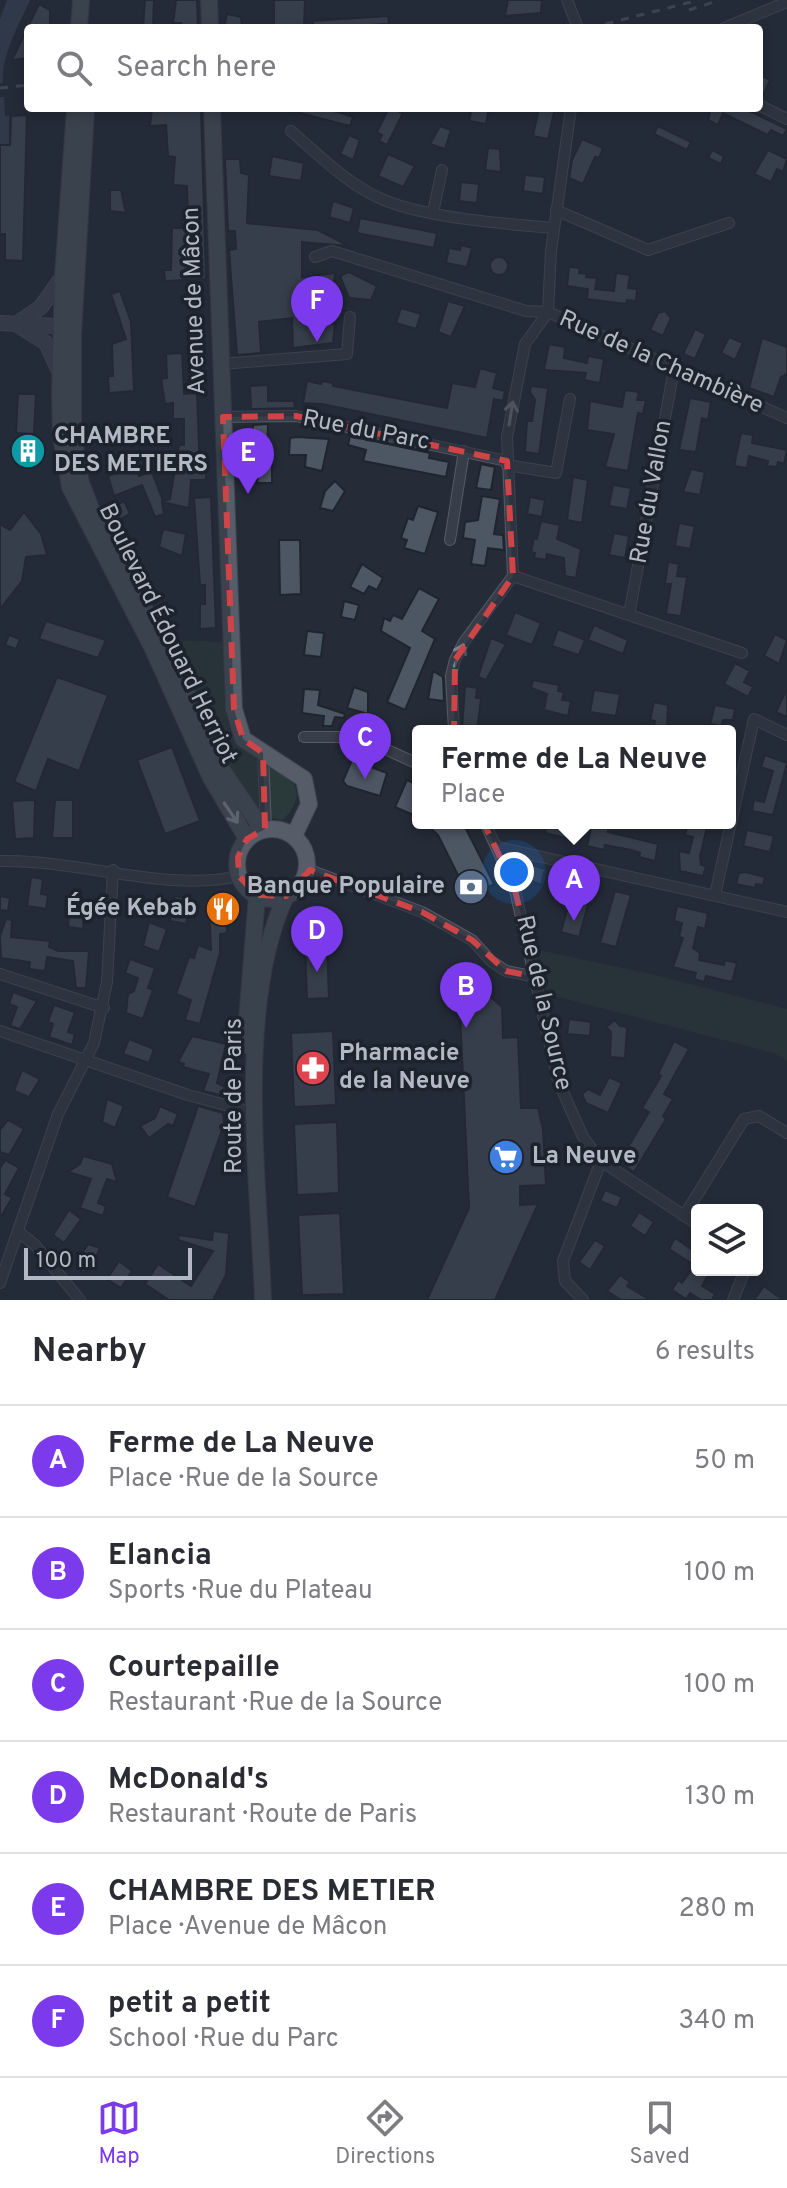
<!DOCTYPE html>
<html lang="en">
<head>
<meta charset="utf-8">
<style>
  :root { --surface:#fff; --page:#f2f2f3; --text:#2b2b33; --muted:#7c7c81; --line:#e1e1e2; --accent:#7c3aed }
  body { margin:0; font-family:Overpass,sans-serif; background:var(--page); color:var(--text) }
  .controls { position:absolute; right:24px; bottom:24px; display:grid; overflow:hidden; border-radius:8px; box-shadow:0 4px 12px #0003 }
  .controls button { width:72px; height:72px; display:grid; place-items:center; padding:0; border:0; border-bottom:2px solid var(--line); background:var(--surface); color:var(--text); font:40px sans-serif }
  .scale { position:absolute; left:24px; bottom:20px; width:168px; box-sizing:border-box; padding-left:8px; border:4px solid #b3b9c4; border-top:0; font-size:22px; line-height:28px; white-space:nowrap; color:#b3b9c4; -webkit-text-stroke:6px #1d232d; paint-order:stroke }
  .you { position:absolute; left:514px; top:872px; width:28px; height:28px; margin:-20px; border:6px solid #fff; border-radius:50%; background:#1a73e8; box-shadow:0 0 0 12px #1a73e833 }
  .badge { display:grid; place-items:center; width:52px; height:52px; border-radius:50%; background:var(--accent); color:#fff; font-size:26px; font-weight:700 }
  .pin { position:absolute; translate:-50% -66px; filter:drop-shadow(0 2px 4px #0008) }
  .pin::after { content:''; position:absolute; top:42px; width:28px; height:24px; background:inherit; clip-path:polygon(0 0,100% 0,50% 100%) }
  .popup { position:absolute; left:412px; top:725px; width:324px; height:104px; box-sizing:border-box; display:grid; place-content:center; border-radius:8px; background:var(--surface); filter:drop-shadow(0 2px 6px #0005); font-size:26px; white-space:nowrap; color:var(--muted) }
  .popup b { font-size:30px; color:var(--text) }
  .popup::after { content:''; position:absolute; left:50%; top:100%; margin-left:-16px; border:16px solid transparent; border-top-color:var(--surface) }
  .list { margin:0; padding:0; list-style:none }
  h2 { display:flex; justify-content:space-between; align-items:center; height:104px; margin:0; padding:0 32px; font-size:34px }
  h2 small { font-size:26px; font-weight:400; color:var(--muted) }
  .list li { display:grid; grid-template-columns:52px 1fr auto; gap:24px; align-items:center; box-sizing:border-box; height:112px; padding:0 32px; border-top:2px solid var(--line) }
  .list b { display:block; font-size:30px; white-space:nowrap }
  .list p { margin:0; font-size:26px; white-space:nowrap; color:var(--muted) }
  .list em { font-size:26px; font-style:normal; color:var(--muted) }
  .icon { flex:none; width:44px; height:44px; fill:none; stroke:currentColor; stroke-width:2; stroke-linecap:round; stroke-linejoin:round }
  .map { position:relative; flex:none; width:787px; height:1300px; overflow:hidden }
  .search { position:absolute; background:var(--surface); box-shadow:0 4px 12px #0003; left:24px; right:24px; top:24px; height:88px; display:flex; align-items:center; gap:20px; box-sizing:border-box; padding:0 28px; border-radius:8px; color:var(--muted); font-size:30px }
  .sheet { height:776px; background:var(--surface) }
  nav { display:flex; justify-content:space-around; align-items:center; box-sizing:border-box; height:112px; border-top:2px solid var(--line); background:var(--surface); font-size:22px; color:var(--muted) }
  nav a { display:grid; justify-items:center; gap:4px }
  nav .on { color:var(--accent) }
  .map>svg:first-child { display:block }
</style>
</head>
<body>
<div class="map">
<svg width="787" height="1300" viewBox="0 0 787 1300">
  <rect width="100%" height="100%" fill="#252c38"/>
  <g fill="#2a3a3b">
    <path d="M166,640L227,642C226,668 220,704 230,728C246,769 329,770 283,820L261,816L238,791Z"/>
    <path d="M538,950L655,975L787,1009V1061L774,1053L547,994Z"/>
  </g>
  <g fill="#3c495f">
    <path d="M7,0H30C19,25 1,55 3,83H0V19Z"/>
    <path d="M0,97H4L5,116H9V145H0Z"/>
  </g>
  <g fill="#4d5663" stroke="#1f252f" stroke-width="2">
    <path d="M145,0H154L153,28H143Z"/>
    <path d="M176,0H197L198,28H181V23H173Z"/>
    <path d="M274,0H305L304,28H274Z"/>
    <path d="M508,0H542L541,13L505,16Z"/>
    <path d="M39,4L50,10V28H28V58L12,60Z"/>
    <path d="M227,14L241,17L242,28H224Z"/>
    <path d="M388,16L389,24L313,28V21Z"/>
    <path d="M759,74L770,80L762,98L759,97Z"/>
    <path d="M152,108H201L206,279L165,281L164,270H171L172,228H182V217H188L187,186L173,185L175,157L168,156L166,125L150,126Z"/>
    <path d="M293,108H325L353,117L350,126L292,111Z"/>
    <path d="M389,108L403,113L387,145L379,141L382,135L377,132Z"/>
    <path d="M472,108H489L486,124L469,121Z"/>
    <path d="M539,108H555L548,139L533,136Z"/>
    <path d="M711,108H743L787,129L783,136L771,130L768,135L723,113L718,125L708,120Z"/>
    <path d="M27,115L23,261L5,260V234H0V145H10L11,116Z"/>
    <path d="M440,126L451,130L445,149L430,144Z"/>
    <path d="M658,126L691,142L687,150L654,134Z"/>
    <path d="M349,135L360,140L353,160L340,154Z"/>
    <path d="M582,139L603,148L599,158L595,157L583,184L569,178L572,160Z"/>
    <path d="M488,148L500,149L501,172L485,170Z"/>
    <path d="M712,150L724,156L721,164L708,158Z"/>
    <path d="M768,150L787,159L783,172L777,169L771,182L754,174Z"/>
    <path d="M388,154L415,166L403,187L378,176Z"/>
    <path d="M272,156L304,163L301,181L269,176Z"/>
    <path d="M225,159H240L241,173L249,175L247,223L318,230L349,246L302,242V277L335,273L330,324H335L333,343L293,348L292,318L259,322L261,353L237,355L229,250L236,249L235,231H228Z"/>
    <path d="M525,175L545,177L543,194L523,191Z"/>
    <path d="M461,182L479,184L477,203L459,201Z"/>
    <path d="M110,190H121L126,213L110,211Z"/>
    <path d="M333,201L354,208L350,223L329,217Z"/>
    <path d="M360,218L437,233L434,248L357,233Z"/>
    <path d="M461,245L472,248L467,267L446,263L449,248L460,250Z"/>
    <circle cx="499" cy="266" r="9"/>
    <path d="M569,267L580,268L579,273L587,274L586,277L597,278L595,289L614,291L616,273L630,275L628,288L637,289L636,301L627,300L626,304L587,299L588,289L567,286Z"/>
    <path d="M349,272L377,286L371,300L349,298L340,276Z"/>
    <path d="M120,291L131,322L134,391L109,393L108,376H113L112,344L126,339L111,294Z"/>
    <path d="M448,301L465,306L451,337L438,332Z"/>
    <path d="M401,308L421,314L416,329L396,323Z"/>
    <path d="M665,311L671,318L663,336L650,330L658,313Z"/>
    <path d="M695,329L706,334L695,359L683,354Z"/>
    <path d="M729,337L743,343L735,360L721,353Z"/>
    <path d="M762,338L787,347V374L781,377L774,397L749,388Z"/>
    <path d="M549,344L565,347L564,358L587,363L588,356L604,359L600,383L584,380L586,373L544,370Z"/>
    <path d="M182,353L184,394L197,393L200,470H206V480H191L189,508L162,502L164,514L155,517L142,485L114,496L108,476L129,468L131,474L138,471L139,476L152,472L163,501L170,499L179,445H184V419H173V403L165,404L161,379L167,378L166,354Z"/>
    <path d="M480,368L497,373L493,388L505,391L503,401L494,399L487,438L322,404L303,403L307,381L321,384L322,381L333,383V386L447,408L452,383L475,387Z"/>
    <path d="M268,385V401H294L295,408L251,409L250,386Z"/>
    <path d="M531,386L548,388L539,454L525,452L527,421H532L535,400L530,392Z"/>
    <path d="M625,390L639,392L637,400H646L643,414L638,413L628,471L605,467L614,434L587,430L590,401L622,407Z"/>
    <path d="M18,394H36L34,434L16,433Z"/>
    <path d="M690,398L711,402L708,420L702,418L696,452L679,450Z"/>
    <path d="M268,424L267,454L243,453V441H253V425Z"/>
    <path d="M741,433L753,435L752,443L787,450L784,464L778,462L777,467L767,466L768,461L749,456L747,468L734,466Z"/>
    <path d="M350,436L430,453L429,458L449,462L446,477L363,461L366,450L348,445Z"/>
    <path d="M297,437L329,439L322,471L305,467L306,455H289L290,438Z"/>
    <path d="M481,464L495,467L491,490L476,488Z"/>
    <path d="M259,465H272V483H257Z"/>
    <path d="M691,469L705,472L700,495L683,492Z"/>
    <path d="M573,477L588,480L582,523L567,520Z"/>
    <path d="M335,481L345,491L333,511L320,508L325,491Z"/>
    <path d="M613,485L631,488L627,509L609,506Z"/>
    <path d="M482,496L500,499L494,534L503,535L504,550L488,548L485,566L471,564L475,540L463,538L465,522L478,520Z"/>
    <path d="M211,497L216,628L200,629V604H205V585H200L194,498Z"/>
    <path d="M530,497L545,500L542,517L527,514Z"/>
    <path d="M124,501L130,514L111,524L104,512Z"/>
    <path d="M418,506L438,512L425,554L404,548L407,540L401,538L408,518L413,520Z"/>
    <path d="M24,512L41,534L47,555L26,557L22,581L0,609V524L10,530Z"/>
    <path d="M541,521L560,525L557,539L581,549L576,578L565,576L564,558L547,554L546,560L534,558L535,553L531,552L534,538L537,539Z"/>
    <path d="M679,523L695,526L690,549L675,546Z"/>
    <path d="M163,529L186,534L182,556L159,547Z"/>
    <path d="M614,533L629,536L625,558L609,555Z"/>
    <path d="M279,540H300L301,594L280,595Z"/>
    <path d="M668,562L679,564L677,576L687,577L681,616L666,614L671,584H665Z"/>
    <path d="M362,564L383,578L377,590L369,586L364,594L350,587Z"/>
    <path d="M419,588L439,599L422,631L435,639L405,710L387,702L410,648L381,631L384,618L390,621L393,615L402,619Z"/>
    <path d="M344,601L359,605L355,620L341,617Z"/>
    <path d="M515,612L541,623L532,645L506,635Z"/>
    <path d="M46,621L106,640L98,658L39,639Z"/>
    <path d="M594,625L628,640L623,654L588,640Z"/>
    <path d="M558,629L585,640L579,655L552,646Z"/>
    <path d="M307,631L324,633L321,657L304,655Z"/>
    <path d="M775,634L787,640L779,664L764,656Z"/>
    <path d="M9,635L20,639L16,649L5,645Z"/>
    <path d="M491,638L506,644L486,680L478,677Z"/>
    <path d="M735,663L750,671L744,682L753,687L748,697L724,684Z"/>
    <path d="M433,671L443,677L444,701L428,699Z"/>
    <path d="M57,677L108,695L79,771L48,759L36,791L14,782Z"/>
    <path d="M533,680L559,685L558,691L564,692L562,700L571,701L568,716L544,710L547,694L531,688Z"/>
    <path d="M465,686L477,688L476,698H481L477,731H462Z"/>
    <path d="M354,687L368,692V714L347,708Z"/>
    <path d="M304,689L320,690L318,705L345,714L344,718L335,717L332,726H323L324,716L302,713Z"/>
    <path d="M787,689V717L776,712Z"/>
    <path d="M594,690L620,694L616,716L590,712Z"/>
    <path d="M654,702L668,705L667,731H653L655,721L650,720Z"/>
    <path d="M715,705L735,709L733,720H723L721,726L710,724Z"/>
    <path d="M172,747L200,821L165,834L137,760Z"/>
    <path d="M765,755L787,763L773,815L752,811L754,800L764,802L773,771L761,767Z"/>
    <path d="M352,760L387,773L380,796L347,786L343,781Z"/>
    <path d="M407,780L418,785V817L395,807Z"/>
    <path d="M35,800L34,838L15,839L12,801Z"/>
    <path d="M55,800H73V838H52Z"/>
    <path d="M425,823H463L494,884L469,897L438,835Z"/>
    <path d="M547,823L573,826L570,839L545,833Z"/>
    <path d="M592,823L609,826L608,832L658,844L655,861L639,857L640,853L631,850L605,845L604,850L587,846Z"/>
    <path d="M688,823H708L700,856L701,865L706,866L703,876L680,871L679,851L689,853L693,837L685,835Z"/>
    <path d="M747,830L774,836L770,852L743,846Z"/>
    <path d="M524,863L545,869L541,885L521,876Z"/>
    <path d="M745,872L765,877L763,885L756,884L755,888L736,884L739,873Z"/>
    <path d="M31,877L43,879L41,894L48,895L46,909L27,906Z"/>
    <path d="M574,885L592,890L579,937L561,932Z"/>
    <path d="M615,891L631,895L616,947L600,943Z"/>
    <path d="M0,896L10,898L8,911L0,910Z"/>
    <path d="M175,896L191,899L186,924L170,921Z"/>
    <path d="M71,897L85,900L83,929L68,927Z"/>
    <path d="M225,898L227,933L220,934V953L200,1024L185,1020L191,1000L176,994L189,957L194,958L198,945L211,950L209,906H217L216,899Z"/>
    <path d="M677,906L708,913L705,929L698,927L693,948L700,953L699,960L724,965L725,960L737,963L732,982L706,976L704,982L694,979L696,973L673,967L683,938L679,937L682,923L674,921Z"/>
    <path d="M6,919L12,920L11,937L50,941L49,947L58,951H89L86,988H76L73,961L47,957L45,971L29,969L30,962L1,958L0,936Z"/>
    <path d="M149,922L167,929L159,952L143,946Z"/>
    <path d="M327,945L329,998L307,999L305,946Z"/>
    <path d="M130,959L155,968L148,988L153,990L143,1019L126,1013L128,994L134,991L138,978L125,973Z"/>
    <path d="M458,968L502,1007L503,1038L518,1037L521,1108H538L543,1129L546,1185L520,1186V1205L538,1204L495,1300H427L469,1208Z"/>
    <path d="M13,992L37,1001L20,1029L10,1026L17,1007L9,1004Z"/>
    <path d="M54,1005L75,1012L68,1032L75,1034L72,1045L49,1037L53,1024L48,1022Z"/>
    <path d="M569,1019L591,1022L590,1036L567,1034Z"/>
    <path d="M615,1020L620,1026L627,1027L625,1058L610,1057L611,1032L606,1027Z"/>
    <path d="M333,1031L336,1105L294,1107L291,1033Z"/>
    <path d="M192,1036L226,1044L217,1083L225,1087L220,1095L203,1091L209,1074L183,1067L184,1064L178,1062Z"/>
    <path d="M129,1039L154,1049L149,1063L123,1054Z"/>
    <path d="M674,1041L689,1049L664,1094L673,1099L663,1116L666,1119L634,1172L619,1162L649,1112L642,1108L661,1076L658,1074Z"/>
    <path d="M22,1070L40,1079L29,1097L14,1091Z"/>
    <path d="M609,1077L622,1083L608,1113L586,1103L582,1094L588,1089L600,1095Z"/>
    <path d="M107,1099L124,1106L115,1128L102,1122Z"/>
    <path d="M160,1106L178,1114L173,1126L168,1124L149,1138L140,1126L155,1118Z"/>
    <path d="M198,1106L223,1113L224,1124L195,1207L167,1197Z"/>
    <path d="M8,1120L24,1129L9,1155L0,1152V1130Z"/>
    <path d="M337,1122L339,1193L297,1195L294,1124Z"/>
    <path d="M83,1156L112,1164L117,1182L107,1179L98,1203L106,1206L103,1216L80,1208L91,1179L68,1172L80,1164Z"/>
    <path d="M5,1160L19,1168L5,1194L12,1198L0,1218V1168Z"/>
    <path d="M605,1190L622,1197L617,1208L600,1201Z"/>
    <path d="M69,1210L81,1219L64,1243L53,1235Z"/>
    <path d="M639,1212L654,1222L645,1236L630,1226Z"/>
    <path d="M340,1213L344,1294L302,1295L298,1215Z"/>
    <path d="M213,1231L229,1233L226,1275L213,1300H169L145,1284L158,1264L191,1286L213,1251L178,1240L179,1235L212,1240Z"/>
    <path d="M675,1238L697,1253V1267L669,1249Z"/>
    <path d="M595,1240L605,1246L590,1270L579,1262Z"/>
    <path d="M88,1244L100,1248L93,1265L83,1273L76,1263Z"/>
    <path d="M119,1261L132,1271L121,1288L107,1279Z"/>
    <path d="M691,1270H711L702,1286L715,1294L712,1300H701L690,1293L686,1299L672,1290L678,1280L682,1283Z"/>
    <path d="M620,1275L630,1282L627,1286L650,1300H621L607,1291Z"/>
    <path d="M764,1286L769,1290L783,1300H754Z"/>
  </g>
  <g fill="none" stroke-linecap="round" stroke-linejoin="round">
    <g stroke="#565c66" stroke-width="12">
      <g id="street">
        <path d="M567,0L578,28"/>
        <path d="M724,28L787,2"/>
        <path d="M759,105L787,119"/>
        <path d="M291,131C320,156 348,185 384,200C427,218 507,224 554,228"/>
        <path d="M556,210L648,250L729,223"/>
        <path d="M433,212L442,170"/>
        <path d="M315,257L332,251L526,311L548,312L787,418"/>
        <path d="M548,312L551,251L571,108"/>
        <path d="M221,364L347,354L350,317"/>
        <path d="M223,417L296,416L507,461"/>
        <path d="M507,465L556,473L570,399"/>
        <path d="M450,540L464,451"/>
        <path d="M513,576L742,653"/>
        <path d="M629,615L674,369"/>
        <path d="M454,731L451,676L455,660L464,642L513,576L507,437L525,344L548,312"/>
        <path d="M304,737H359L418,764"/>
        <path d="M263,753L266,829"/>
        <path d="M485,823L514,886L558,1081L583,1137L601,1161L697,1224"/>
        <path d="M497,847L787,912"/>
        <path d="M0,861C78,859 166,893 239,876"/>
        <path d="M307,869L422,912L472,940L491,961L506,971L536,977"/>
        <path d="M715,895L754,719L787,735"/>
        <path d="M0,974L104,1008"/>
        <path d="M0,1031L188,1095L248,1111"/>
        <path d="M684,1216L744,1119L759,1116L787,1133"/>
        <path d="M20,1233L35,1245L80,1300"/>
        <path d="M0,1283L58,1114L94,1043L107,982L113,870"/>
        <path d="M583,1300L565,1281L563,1261L601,1161"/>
        <path d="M733,1300L745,1270"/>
      </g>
    </g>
    <g stroke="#565c66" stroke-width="16">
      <g id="secondary">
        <path d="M0,323L73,327"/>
        <path d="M59,371L46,343L16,324L41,307L63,276"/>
      </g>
    </g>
    <g stroke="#414751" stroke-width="18">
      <g id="primary">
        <path d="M209,0L210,28"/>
        <path d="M79,28L81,0"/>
        <path d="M75,108L63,276L60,395L61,436L70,487L153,649L211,778L247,839"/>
        <path d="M212,108L234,709L243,739L304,779L309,804L294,836"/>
        <path d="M86,110L73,335V435L81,483L93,514L167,650L222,770L263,830"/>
        <circle cx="272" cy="864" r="35"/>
        <path d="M245,1045L257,895"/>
        <path d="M263,1300C259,1181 235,1005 286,896"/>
      </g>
    </g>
    <use href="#street" stroke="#383e49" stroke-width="10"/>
    <use href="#secondary" stroke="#474d5b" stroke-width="14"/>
    <use href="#primary" stroke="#565d68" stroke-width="16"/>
    <g stroke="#5b626f" stroke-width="3" stroke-dasharray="8 8" stroke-linecap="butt">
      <path d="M689,10L720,0"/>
      <path d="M590,28L699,0"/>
      <path d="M0,88L28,85"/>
    </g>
  </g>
  <defs><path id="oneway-shaft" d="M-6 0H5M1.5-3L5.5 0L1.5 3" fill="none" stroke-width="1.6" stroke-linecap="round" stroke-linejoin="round" transform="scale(2)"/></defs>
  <g stroke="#7c828d">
    <use href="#oneway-shaft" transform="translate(511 413) rotate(-81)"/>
    <use href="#oneway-shaft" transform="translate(459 655) rotate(-67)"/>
  </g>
  <use stroke="#a0a7b2" href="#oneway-shaft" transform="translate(231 813) rotate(56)"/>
  <path d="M0 0H787V1300H0ZM296,416L507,461L513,576L455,660L454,735L460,774L514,886L536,977L506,971L472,940L422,912L310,870L286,896L257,895L239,876L238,857L247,839L265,829L263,753L243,739L234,709L223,417Z" fill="#252c38" fill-opacity=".55" fill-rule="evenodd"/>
  <path fill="none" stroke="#cf4547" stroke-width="6" stroke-dasharray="16 10" stroke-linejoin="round" d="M296,416L507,461L513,576L455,660L454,735L460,774L514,886L536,977L506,971L472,940L422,912L310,870L286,896L257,895L239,876L238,857L247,839L265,829L263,753L243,739L234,709L223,417Z"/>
  <defs>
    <g id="building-disc" transform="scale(1.8)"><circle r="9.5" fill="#0f9aa8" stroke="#1d232d"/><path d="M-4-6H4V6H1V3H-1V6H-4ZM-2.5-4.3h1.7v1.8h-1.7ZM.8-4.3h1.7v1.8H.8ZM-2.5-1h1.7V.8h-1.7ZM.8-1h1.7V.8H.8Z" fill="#fff"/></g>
    <g id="bank-disc" transform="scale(1.8)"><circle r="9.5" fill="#5c6f8a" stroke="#1d232d"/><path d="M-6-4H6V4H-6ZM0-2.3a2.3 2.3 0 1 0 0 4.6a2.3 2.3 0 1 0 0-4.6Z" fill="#fff"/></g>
    <g id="restaurant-disc" transform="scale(1.8)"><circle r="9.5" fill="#e8710a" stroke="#1d232d"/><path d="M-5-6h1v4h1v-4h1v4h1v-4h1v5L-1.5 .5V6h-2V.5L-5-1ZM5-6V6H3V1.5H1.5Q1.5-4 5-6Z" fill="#fff"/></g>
    <g id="pharmacy-disc" transform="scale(1.8)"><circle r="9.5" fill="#e0444e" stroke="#1d232d"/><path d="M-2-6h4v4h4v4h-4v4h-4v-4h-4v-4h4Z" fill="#fff"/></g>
    <g id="supermarket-disc" transform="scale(1.8)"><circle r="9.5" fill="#3f7fe0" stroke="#1d232d"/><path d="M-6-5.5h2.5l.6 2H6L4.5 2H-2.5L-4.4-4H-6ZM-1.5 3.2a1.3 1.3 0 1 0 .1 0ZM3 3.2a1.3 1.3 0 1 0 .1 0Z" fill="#fff"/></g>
  </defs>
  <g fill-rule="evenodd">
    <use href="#building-disc" x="28" y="451"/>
    <use href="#bank-disc" x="471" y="887"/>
    <use href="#restaurant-disc" x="223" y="909"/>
    <use href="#pharmacy-disc" x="313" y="1068"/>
    <use href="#supermarket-disc" x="506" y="1157"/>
  </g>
  <g text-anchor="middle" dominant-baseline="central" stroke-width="7" stroke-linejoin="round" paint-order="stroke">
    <g font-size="24" fill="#b3b9c4" stroke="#1d232d">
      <text transform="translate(195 301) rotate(-92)">Avenue de Mâcon</text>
      <text transform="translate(661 363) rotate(24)">Rue de la Chambière</text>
      <text transform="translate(366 431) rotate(11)">Rue du Parc</text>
      <text transform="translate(652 492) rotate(-80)">Rue du Vallon</text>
      <text transform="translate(167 634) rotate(64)">Boulevard Édouard Herriot</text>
      <text transform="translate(543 1003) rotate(77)">Rue de la Source</text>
      <text transform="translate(235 1096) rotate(-90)">Route de Paris</text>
    </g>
    <g font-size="24" font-weight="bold" fill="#b3b9c4" stroke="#1d232d" text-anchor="start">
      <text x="54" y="437">CHAMBRE<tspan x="54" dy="28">DES METIERS</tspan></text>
      <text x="445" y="887" text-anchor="end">Banque Populaire</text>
      <text x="197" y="909" text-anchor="end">Égée Kebab</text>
      <text x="339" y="1054">Pharmacie<tspan x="339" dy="28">de la Neuve</tspan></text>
      <text x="532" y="1157">La Neuve</text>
    </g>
  </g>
</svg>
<div class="controls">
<button><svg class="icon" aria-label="layers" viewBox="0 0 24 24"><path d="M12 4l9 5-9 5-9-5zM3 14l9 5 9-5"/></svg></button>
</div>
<div class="scale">100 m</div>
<div class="you"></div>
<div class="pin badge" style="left:574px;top:921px">A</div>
<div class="popup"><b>Ferme de La Neuve</b>Place</div>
<div class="pin badge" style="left:466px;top:1028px">B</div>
<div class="pin badge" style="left:365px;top:779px">C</div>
<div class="pin badge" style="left:317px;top:972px">D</div>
<div class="pin badge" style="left:248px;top:494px">E</div>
<div class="pin badge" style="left:317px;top:342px">F</div>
<div class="search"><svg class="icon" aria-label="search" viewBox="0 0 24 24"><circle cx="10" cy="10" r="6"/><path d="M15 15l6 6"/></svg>Search here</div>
</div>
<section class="sheet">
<h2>Nearby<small>6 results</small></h2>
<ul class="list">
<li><span class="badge">A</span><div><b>Ferme de La Neuve</b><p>Place · Rue de la Source</p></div><em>50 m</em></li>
<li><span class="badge">B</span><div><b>Elancia</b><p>Sports · Rue du Plateau</p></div><em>100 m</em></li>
<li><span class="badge">C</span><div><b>Courtepaille</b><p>Restaurant · Rue de la Source</p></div><em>100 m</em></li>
<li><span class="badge">D</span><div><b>McDonald's</b><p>Restaurant · Route de Paris</p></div><em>130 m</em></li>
<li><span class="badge">E</span><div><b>CHAMBRE DES METIER</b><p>Place · Avenue de Mâcon</p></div><em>280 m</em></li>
<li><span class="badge">F</span><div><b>petit a petit</b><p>School · Rue du Parc</p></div><em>340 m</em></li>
</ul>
</section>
<nav>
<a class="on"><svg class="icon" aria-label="map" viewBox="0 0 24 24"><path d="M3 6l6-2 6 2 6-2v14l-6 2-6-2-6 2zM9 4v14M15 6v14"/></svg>Map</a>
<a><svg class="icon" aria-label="directions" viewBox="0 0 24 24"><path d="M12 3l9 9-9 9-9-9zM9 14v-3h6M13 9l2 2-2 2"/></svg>Directions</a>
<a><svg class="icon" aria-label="saved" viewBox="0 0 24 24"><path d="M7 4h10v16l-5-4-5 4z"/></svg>Saved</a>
</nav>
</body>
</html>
